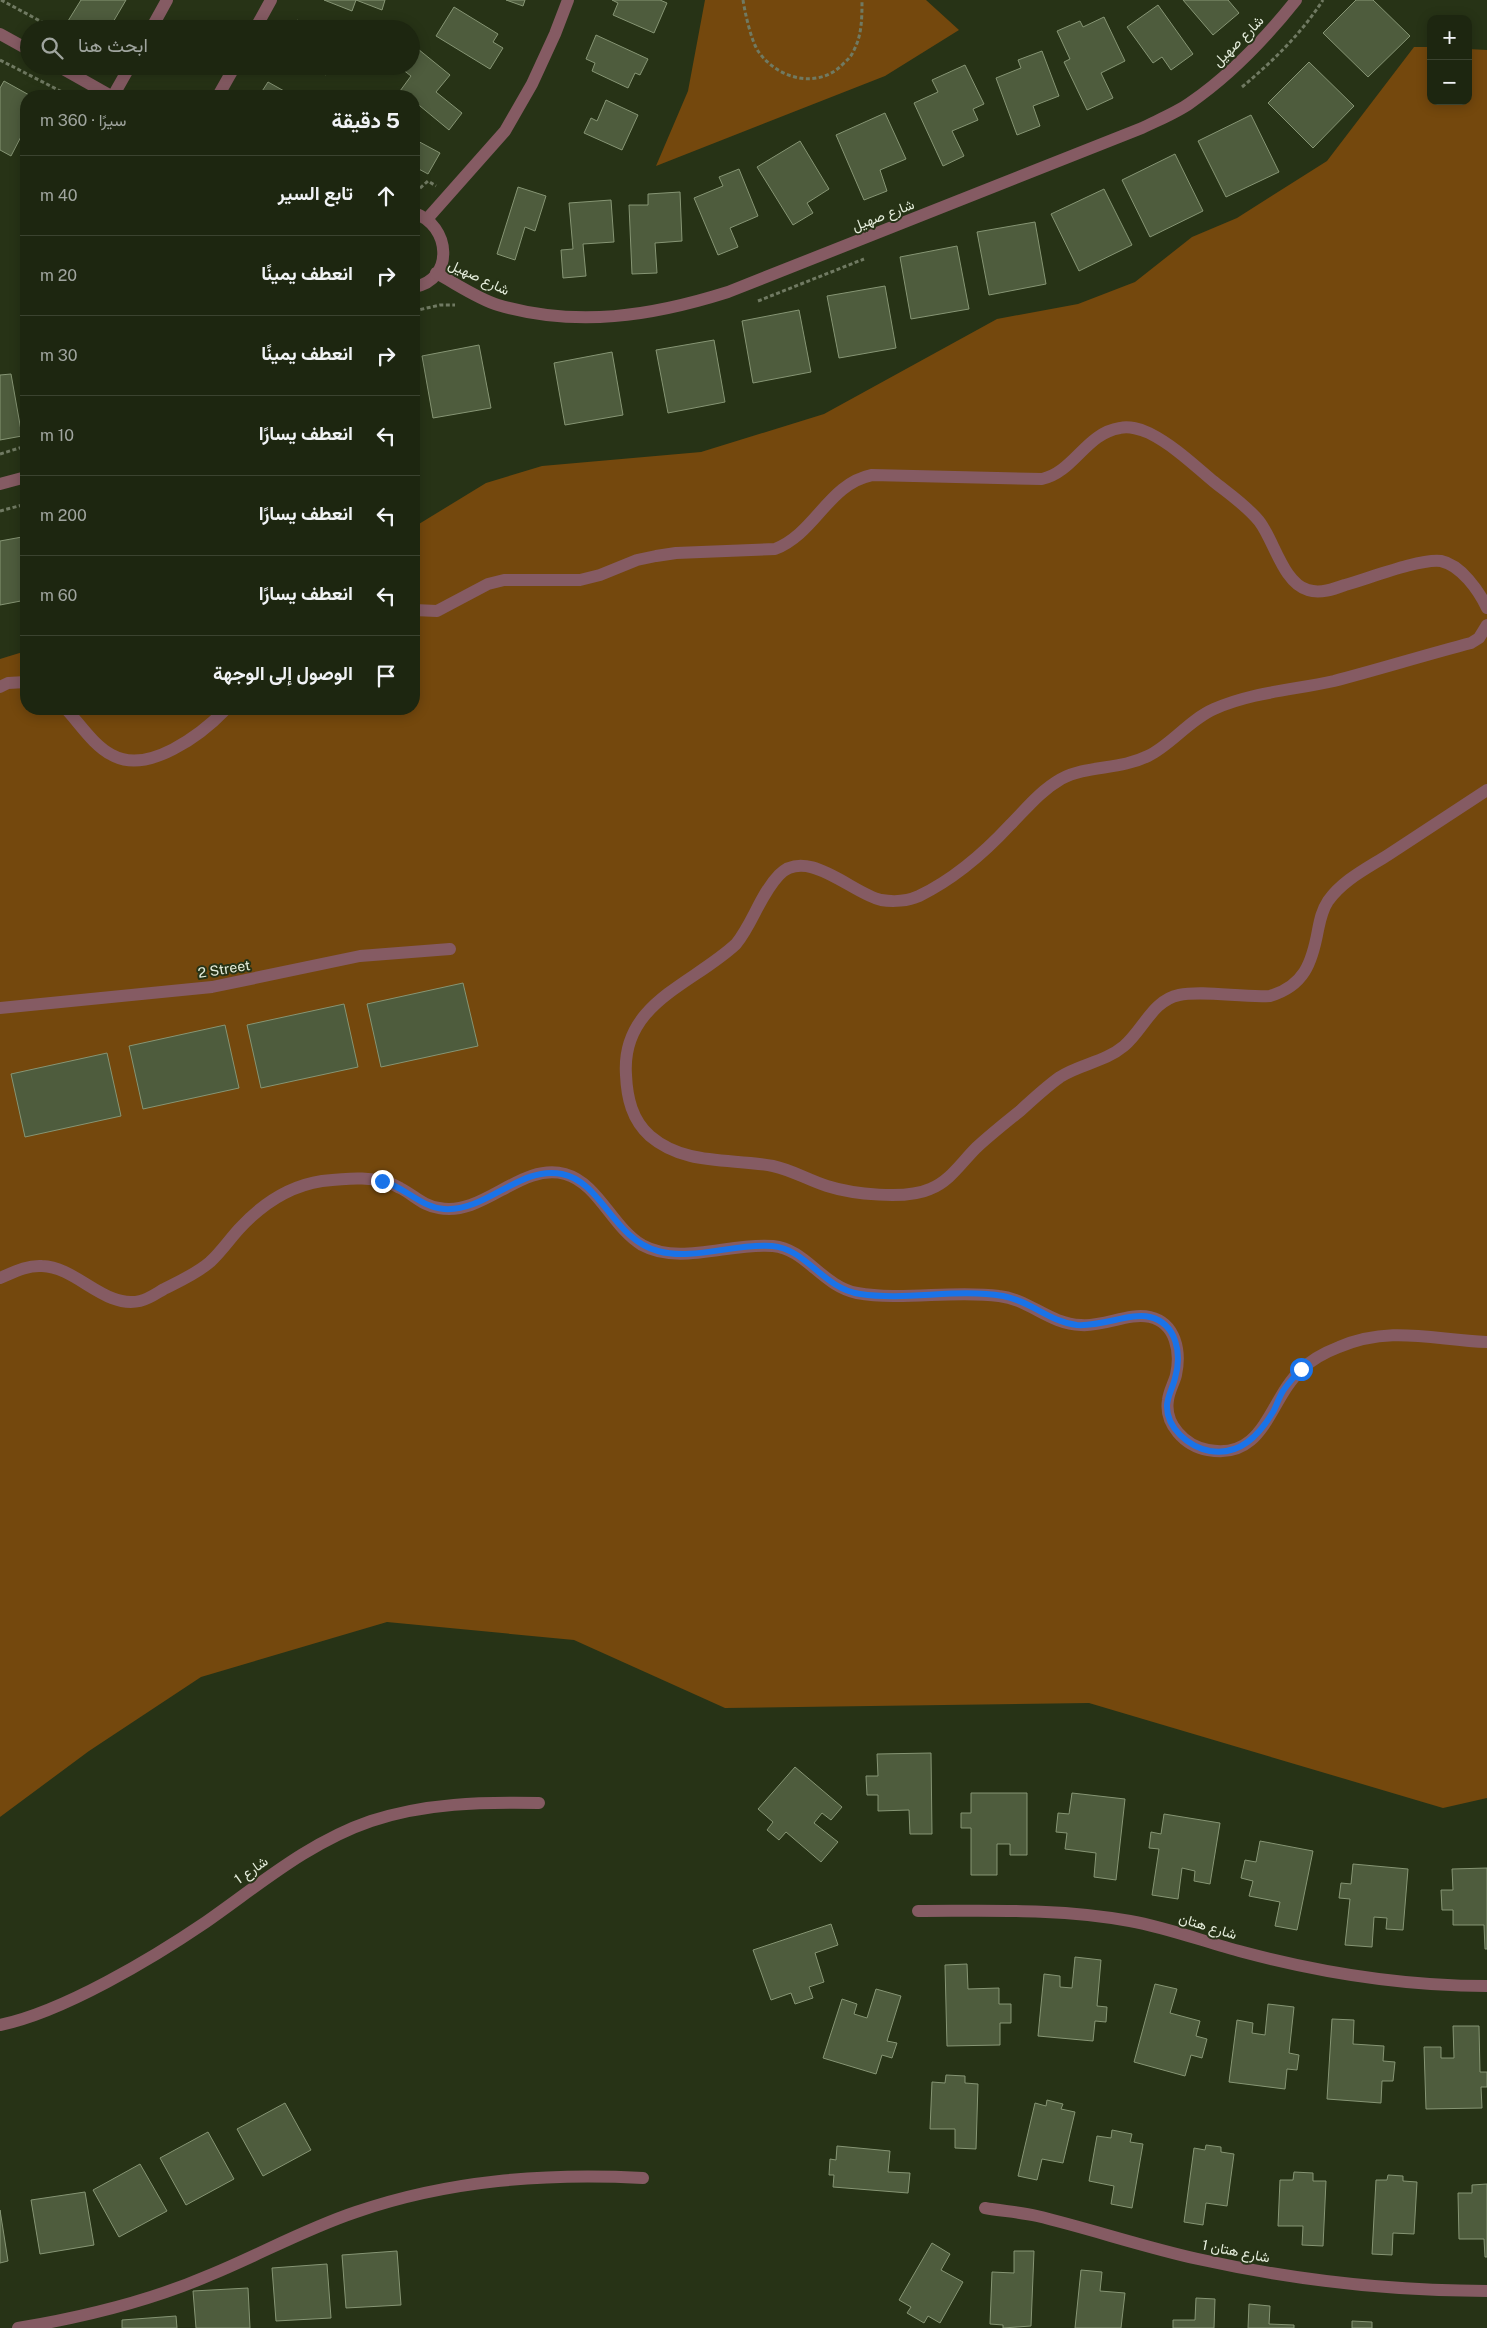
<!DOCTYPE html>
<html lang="ar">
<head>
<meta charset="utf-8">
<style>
  :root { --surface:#1d2610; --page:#252e19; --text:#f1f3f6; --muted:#a0a59f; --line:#3b4330 }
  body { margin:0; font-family:"Public Sans",Vazirmatn,sans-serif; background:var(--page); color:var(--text); direction:rtl }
  .controls { position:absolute; right:15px; top:15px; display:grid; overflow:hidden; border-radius:10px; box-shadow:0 2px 12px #0003 }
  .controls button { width:45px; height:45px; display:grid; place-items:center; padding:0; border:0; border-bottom:1px solid var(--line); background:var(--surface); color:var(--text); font:25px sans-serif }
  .stop { position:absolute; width:15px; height:15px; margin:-11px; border:4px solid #1a73e8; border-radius:50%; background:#fff }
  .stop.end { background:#1a73e8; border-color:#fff; box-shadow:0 1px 5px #0008 }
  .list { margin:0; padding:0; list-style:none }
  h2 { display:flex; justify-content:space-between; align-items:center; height:65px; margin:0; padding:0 20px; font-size:21px }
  h2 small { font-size:16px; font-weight:400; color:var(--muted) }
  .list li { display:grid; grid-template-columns:32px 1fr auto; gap:15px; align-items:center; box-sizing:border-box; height:80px; padding:0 20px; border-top:1px solid var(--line) }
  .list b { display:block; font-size:19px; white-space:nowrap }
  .list em { font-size:16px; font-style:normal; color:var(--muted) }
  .icon { flex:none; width:28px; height:28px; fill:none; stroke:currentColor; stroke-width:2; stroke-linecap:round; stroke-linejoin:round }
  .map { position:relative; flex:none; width:1487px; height:2328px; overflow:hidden; direction:ltr }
  .search { position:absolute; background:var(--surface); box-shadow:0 2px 12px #0003; left:20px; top:20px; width:400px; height:55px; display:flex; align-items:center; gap:12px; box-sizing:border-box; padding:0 18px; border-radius:28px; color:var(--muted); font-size:19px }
  .panel { position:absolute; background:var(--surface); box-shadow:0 2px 12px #0003; left:20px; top:90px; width:400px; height:625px; border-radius:20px; direction:rtl }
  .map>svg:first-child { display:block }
</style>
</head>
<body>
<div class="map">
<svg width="1487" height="2328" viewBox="0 0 1487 2328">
  <rect width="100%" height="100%" fill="#273316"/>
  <g fill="#74480d">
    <path d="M705,0H926L959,30L885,76L656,166L688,91Z"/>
    <path d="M1414,47H1431V101H1468V49L1487,50V1798L1443,1808L1089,1703L725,1708L574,1640L387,1622L201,1677L89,1751L0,1817V659L26,651V709H414V527L486,483L542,466L701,452L824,414L997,319L1078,304L1135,282L1192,237L1237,218L1327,161Z"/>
  </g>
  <g fill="#4e5c3d" stroke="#869574">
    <path d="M81,0H126L109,29H82L68,21Z"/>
    <path d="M324,0H385L382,10L356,0L352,11Z"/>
    <path d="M506,0H525L523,6Z"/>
    <path d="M612,0H660L667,3L654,33L613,15L618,3Z"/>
    <path d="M1183,0H1228L1239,13L1213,35Z"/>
    <path d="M1356,0H1373L1410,36L1368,77L1323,33Z"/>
    <path d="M1158,5L1193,54L1171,70L1162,57L1153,63L1127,27Z"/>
    <path d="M454,7L498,34L493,42L503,48L490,69L436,36Z"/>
    <path d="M1104,17L1125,61L1101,73L1113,98L1087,110L1064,62L1070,59L1057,31L1080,21L1083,27Z"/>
    <path d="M297,20L312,29H291Z"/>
    <path d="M596,35L648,59L640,75L635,73L628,88L592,71L595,63L586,59Z"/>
    <path d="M418,49L450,75L436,92L462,113L449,130L414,101V96H407L400,91L411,76L402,69L404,66H411V58Z"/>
    <path d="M1042,51L1059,96L1033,106L1040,126L1017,135L996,78L1021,68L1018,60Z"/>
    <path d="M1309,62L1354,106L1313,148L1268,103Z"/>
    <path d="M965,65L984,104L973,109L978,120L952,131L964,156L943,166L914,103L938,92L932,80Z"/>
    <path d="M312,66H331L326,75Z"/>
    <path d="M4,81L31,96H26V127L11,156L0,150V88Z"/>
    <path d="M268,82L293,96H259Z"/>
    <path d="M606,100L638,115L622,150L584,133L591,118L597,121Z"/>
    <path d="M885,113L906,159L880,170L887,191L864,200L836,135Z"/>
    <path d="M1251,115L1279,172L1226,197L1198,141Z"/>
    <path d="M414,139L440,153L428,174L415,167L414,169Z"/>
    <path d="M800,141L829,189L807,203L813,213L793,225L757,167Z"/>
    <path d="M1175,154L1203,211L1150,237L1122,180Z"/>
    <path d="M739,169L758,216L730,228L738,247L718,255L694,198L723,186L719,177Z"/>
    <path d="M518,187L546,196L535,231L525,227L515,260L497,254Z"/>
    <path d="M1104,189L1132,245L1079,271L1051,214Z"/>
    <path d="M680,192L682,241L655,243L657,273L632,274L629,205H648V194Z"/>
    <path d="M611,200L614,242L583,244L586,276L563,278L561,250L573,249L569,203Z"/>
    <path d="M1035,222L1046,284L989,295L977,232Z"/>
    <path d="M957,246L969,309L911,319L900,257Z"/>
    <path d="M885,286L896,348L839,358L827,296Z"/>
    <path d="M799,310L811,372L753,383L742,321Z"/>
    <path d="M714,340L725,402L668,413L656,350Z"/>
    <path d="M479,345L491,408L433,418L422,356Z"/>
    <path d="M612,352L623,415L565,425L554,363Z"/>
    <path d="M11,374L22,436L0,440V375Z"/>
    <path d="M22,537L26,562V600L0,605V541Z"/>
    <path d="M463,983L478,1046L381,1067L367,1004Z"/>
    <path d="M344,1004L358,1067L261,1088L247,1025Z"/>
    <path d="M225,1025L239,1088L143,1109L129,1046Z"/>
    <path d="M107,1053L121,1116L25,1137L11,1074Z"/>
    <path d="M931,1753L932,1834H910L909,1810L878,1811V1795H867L866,1776H878L877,1754Z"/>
    <path d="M795,1767L842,1807L831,1820L822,1813L814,1823L838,1842L821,1862L786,1832L779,1840L767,1830L773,1822L758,1809Z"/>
    <path d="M971,1793H1027V1855H1010V1844H997V1875H971V1828H961V1813H971Z"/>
    <path d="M1072,1793L1125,1799L1116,1880L1094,1877L1096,1853L1065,1849L1067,1833L1056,1832L1058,1813L1069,1814Z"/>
    <path d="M1164,1814L1220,1823L1210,1884L1194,1881L1195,1871L1182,1868L1178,1899L1152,1895L1159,1849L1149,1848L1151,1832L1161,1834Z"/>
    <path d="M1260,1841L1313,1851L1297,1930L1275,1926L1280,1902L1249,1896L1253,1881L1241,1878L1245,1860L1256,1862Z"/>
    <path d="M1353,1864L1408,1869L1403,1930L1386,1929L1387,1918L1374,1917L1372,1947L1345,1945L1350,1899L1339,1898L1341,1883L1351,1884Z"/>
    <path d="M1487,1868V1949H1485L1484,1925H1453V1910H1442L1441,1890H1453L1452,1869Z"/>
    <path d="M831,1924L838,1945L815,1953L824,1982L809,1987L813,1998L795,2004L791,1993L771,2000L753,1950Z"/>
    <path d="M1075,1957L1101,1960L1097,2006L1107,2007L1106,2022L1095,2021L1093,2041L1038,2036L1044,1974L1060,1976V1987L1072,1988Z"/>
    <path d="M967,1964L968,1989L999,1988V2004H1011V2023H1000V2045L947,2046L945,1965Z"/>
    <path d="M1155,1984L1177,1989L1170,2013L1200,2021L1196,2036L1207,2039L1202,2058L1191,2055L1185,2076L1134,2062Z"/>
    <path d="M876,1989L901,1996L887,2041L897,2043L892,2058L882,2055L876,2074L823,2058L842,1999L857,2004L854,2014L867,2018Z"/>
    <path d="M1268,2004L1294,2007L1289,2053L1299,2055L1297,2070L1287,2069L1285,2089L1229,2082L1237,2020L1253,2023L1252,2033L1265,2035Z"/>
    <path d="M1332,2019L1354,2020L1353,2044L1384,2046L1383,2061L1395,2062L1393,2081H1382L1381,2103L1327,2099Z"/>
    <path d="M1453,2026H1479L1480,2072H1487V2087H1481L1482,2108L1426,2109L1424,2047H1441V2058H1454Z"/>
    <path d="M946,2075L965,2076V2083L978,2084L976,2149L955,2148V2129H930L932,2082L945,2083Z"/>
    <path d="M1047,2100L1063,2104L1061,2109L1075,2112L1063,2163L1042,2159L1037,2180L1018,2176L1035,2103L1046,2106Z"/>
    <path d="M285,2103L311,2150L263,2176L237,2129Z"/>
    <path d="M1112,2130L1132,2134L1130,2142L1143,2144L1132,2208L1111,2204L1114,2186L1089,2181L1097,2136L1111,2138Z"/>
    <path d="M208,2132L234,2179L186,2205L160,2158Z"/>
    <path d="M1206,2145L1221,2147V2152L1234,2154L1227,2206L1206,2203L1203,2225L1184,2222L1194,2148L1205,2150Z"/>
    <path d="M837,2146L890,2151L888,2172L910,2173L908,2193L833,2187L834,2175H829L830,2159L836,2160Z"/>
    <path d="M140,2164L167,2211L119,2237L93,2190Z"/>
    <path d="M1294,2172L1313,2173V2181H1326L1323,2246L1302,2245L1303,2226H1278L1280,2180H1293Z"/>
    <path d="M1388,2175L1403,2176V2181L1417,2182L1414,2234L1393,2233L1392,2255L1372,2254L1376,2180H1387Z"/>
    <path d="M1487,2184V2257H1485L1484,2239H1459L1458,2193H1472V2185Z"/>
    <path d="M85,2192L94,2245L40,2254L31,2200Z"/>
    <path d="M0,2210L8,2261L0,2263Z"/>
    <path d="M932,2243L950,2254L941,2270L963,2282L940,2323L928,2316L924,2323L907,2313L911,2307L899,2300Z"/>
    <path d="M397,2251L401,2305L346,2308L342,2255Z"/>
    <path d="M1014,2251H1034L1031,2326L1003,2328V2325L990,2324L992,2272L1014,2273Z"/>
    <path d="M327,2264L331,2318L276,2321L272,2268Z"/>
    <path d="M1081,2270L1102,2272L1100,2291L1125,2293L1121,2328H1075Z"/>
    <path d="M248,2288L250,2328H196L193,2291Z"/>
    <path d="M1196,2298L1215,2299L1214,2328H1173V2320H1195Z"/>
    <path d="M1249,2304L1270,2306L1269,2324L1294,2325V2328H1248Z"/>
    <path d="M176,2316L177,2328H122V2320Z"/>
    <path d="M1352,2321L1372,2322V2328H1352Z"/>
  </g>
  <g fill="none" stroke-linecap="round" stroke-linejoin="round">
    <g stroke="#707a62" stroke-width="3" stroke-dasharray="4 2.5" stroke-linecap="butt">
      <path d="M1,0L55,29"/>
      <path d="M743,0C745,13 751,40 758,51C777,79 818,90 843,64C847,60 851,57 853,52C862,36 862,18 862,0"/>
      <path d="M0,60L70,96"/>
      <path d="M1242,87C1273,61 1301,34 1323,0"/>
      <path d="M414,190L419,189L428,181L436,186"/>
      <path d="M758,301L864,259"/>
      <path d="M414,311L440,305H455"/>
      <path d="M0,454L26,446"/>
      <path d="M0,511L26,504"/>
    </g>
    <g stroke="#855b63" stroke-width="12">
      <path d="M414,610L437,611L488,584L504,580H580L600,575L637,560L656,556L676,553L775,549C816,533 828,484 872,475L1042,479C1074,472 1086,433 1120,428C1129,426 1141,429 1149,433C1173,445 1193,464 1213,481C1228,493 1246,505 1259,521C1274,540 1283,583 1308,590C1320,594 1334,589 1345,585C1367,579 1421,558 1441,561C1461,565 1479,591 1487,608"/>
      <path d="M1487,625L1479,638L1471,643C1425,655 1380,669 1334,681C1294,690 1252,692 1214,709C1189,720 1171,745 1148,756C1120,770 1087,765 1061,779C1040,791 1026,809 1010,825C985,852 952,880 919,896C908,901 893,902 881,900C853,894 807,846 779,875C760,895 753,923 736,944C692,985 621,1003 626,1075C627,1098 632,1120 650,1136C685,1166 731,1158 773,1166C792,1170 808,1180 827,1186C852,1194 906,1200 930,1189C950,1181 961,1163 976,1148C990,1135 1005,1123 1020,1111C1033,1099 1046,1087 1060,1077C1080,1064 1105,1062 1124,1046C1143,1030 1153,1000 1179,995C1204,990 1243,998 1270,996C1304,986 1312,963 1318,930C1320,920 1322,910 1328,901C1343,880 1366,869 1388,855C1421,833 1454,812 1487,790"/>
      <path d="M0,687L8,683L26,682"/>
      <path d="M66,709C80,724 94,746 112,755C148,775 201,735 226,709"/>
      <path d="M0,1278C14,1272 27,1265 42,1266C77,1267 104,1309 140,1301C149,1299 157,1293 164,1289C180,1281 196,1274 210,1262C221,1252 229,1240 239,1229C261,1205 289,1186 322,1181C347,1178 378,1175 400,1188C414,1195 423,1206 439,1208C484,1217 520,1162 565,1174C598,1183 612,1227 642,1245C680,1266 731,1242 773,1246C806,1249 822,1286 857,1293C901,1301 953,1290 999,1296C1029,1299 1049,1324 1081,1325C1104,1327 1129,1312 1150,1317C1176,1323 1181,1352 1176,1375C1174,1383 1169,1391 1168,1400C1164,1424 1185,1446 1208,1450C1265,1461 1269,1399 1301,1370C1310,1361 1326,1352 1339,1347C1391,1325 1433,1340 1487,1342"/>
    </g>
    <g stroke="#855b63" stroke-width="12">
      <path d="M151,29L167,0"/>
      <path d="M255,29L271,0"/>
      <path d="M0,34L29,50"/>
      <path d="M58,66L111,96"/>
      <path d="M113,96L130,66"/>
      <path d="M218,96L235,66"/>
      <path d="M414,213C451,225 455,280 414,287"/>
      <path d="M427,219L505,131L532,84L555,34L568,0"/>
      <path d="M436,273C455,283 478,299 498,305C577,328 652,316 728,292L1142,128C1158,120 1176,113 1190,103C1232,74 1265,39 1296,0"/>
      <path d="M0,484L26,477"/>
      <path d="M0,1008L212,987L360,956L450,949"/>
      <path d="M918,1911C988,1911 1060,1908 1130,1921C1169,1928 1205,1942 1243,1952C1322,1973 1406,1986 1487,1986"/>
      <path d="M0,2025C63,2012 153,1958 206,1922C259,1885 309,1842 371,1821C426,1803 481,1802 539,1803"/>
      <path d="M985,2208C1002,2211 1020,2212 1037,2216C1091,2229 1144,2247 1198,2259C1293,2280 1390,2291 1487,2291"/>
      <path d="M18,2328C84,2317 148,2302 210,2275C259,2255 305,2229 356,2212C449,2180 545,2173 643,2178"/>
    </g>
  </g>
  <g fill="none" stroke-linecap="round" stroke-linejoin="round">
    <path stroke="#1a73e8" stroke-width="6" d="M382,1181C405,1187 420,1207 444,1209C487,1212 520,1165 562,1174C602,1182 613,1239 658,1251C693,1261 735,1243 772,1246C807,1249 822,1288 860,1294C908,1301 956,1288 1003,1296C1031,1301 1049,1322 1077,1325C1102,1327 1131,1312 1150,1317C1177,1324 1182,1354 1175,1378C1173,1387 1168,1395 1167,1405C1166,1428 1189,1447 1210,1451C1240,1456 1259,1435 1273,1412C1277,1405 1279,1397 1283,1391C1288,1383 1295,1376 1301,1369"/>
  </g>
  <g text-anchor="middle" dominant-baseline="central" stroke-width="4" stroke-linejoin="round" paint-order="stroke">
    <g font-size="14" fill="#e6eedd" stroke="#273316">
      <text transform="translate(1238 41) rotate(-45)">شارع صهيل</text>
      <text transform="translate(883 215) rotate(-21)">شارع صهيل</text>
      <text transform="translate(479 277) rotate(25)">شارع صهيل</text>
      <text transform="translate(224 969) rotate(-9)">2 Street</text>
      <text transform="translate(251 1870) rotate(-35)">شارع 1</text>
      <text transform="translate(1208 1926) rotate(17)">شارع هتان</text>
      <text transform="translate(1236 2251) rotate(11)">شارع هتان 1</text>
    </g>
  </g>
</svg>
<div class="controls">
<button>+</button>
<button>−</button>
</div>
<div class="stop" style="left:1301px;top:1369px"></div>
<div class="stop end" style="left:382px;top:1181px"></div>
<div class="search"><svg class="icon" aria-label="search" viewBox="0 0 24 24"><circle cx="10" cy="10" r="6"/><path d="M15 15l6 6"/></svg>ابحث هنا</div>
<section class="panel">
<h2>5 دقيقة<small>سيرًا · 360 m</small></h2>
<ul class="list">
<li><svg class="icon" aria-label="ahead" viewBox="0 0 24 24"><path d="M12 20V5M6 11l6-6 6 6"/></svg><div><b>تابع السير</b></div><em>40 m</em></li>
<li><svg class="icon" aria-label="right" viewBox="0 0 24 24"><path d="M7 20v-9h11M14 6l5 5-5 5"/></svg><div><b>انعطف يمينًا</b></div><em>20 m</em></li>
<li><svg class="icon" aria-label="right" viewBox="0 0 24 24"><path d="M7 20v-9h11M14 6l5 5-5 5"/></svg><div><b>انعطف يمينًا</b></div><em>30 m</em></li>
<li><svg class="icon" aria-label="left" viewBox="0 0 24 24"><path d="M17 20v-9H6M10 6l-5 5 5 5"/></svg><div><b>انعطف يسارًا</b></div><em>10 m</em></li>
<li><svg class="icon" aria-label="left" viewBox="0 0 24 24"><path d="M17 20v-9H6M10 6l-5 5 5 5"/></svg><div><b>انعطف يسارًا</b></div><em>200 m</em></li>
<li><svg class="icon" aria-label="left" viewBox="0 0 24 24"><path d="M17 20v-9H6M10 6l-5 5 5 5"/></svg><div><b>انعطف يسارًا</b></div><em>60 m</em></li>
<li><svg class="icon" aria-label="arrive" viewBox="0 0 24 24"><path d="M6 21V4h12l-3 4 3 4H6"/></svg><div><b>الوصول إلى الوجهة</b></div></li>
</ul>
</section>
</div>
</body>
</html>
